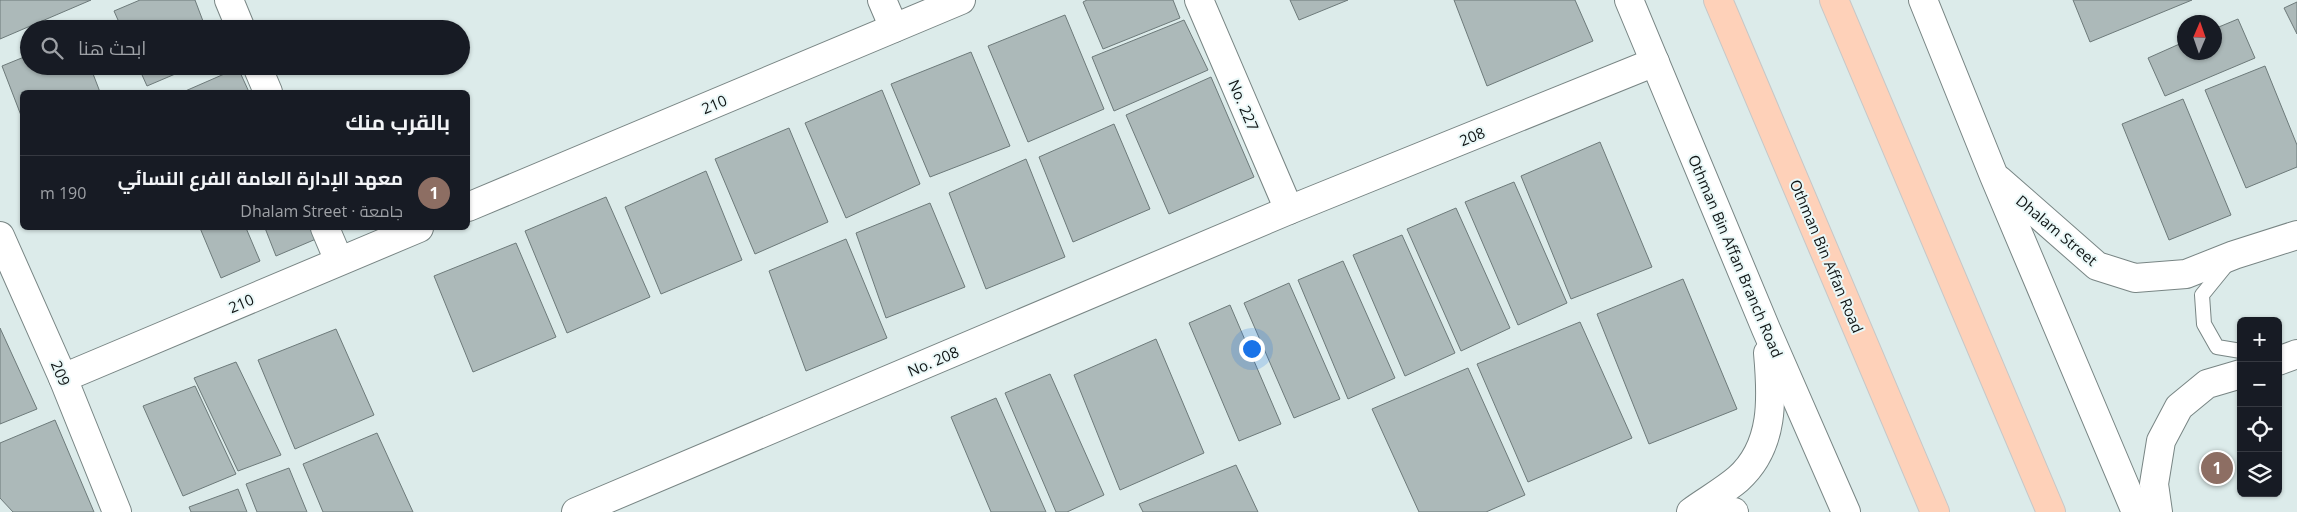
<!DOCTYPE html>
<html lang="ar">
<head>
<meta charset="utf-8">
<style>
  :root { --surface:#171b24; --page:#20242c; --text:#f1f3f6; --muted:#9ea1a6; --line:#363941; --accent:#9c562c }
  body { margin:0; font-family:"Open Sans",Cairo,sans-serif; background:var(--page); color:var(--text); direction:rtl }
  .controls { position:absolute; right:15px; bottom:15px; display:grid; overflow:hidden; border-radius:8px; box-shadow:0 1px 4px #0004 }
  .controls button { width:45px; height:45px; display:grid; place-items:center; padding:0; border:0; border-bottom:1px solid var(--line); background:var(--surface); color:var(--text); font:25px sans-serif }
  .compass { position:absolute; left:2177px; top:15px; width:45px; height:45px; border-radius:50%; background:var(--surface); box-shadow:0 1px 4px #0004; rotate:2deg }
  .you { position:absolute; left:1251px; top:348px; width:18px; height:18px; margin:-12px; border:4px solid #fff; border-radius:50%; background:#1a73e8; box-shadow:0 0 0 8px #1a73e833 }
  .badge { display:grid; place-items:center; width:32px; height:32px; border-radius:50%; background:var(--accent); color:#fff; font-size:16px; font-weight:700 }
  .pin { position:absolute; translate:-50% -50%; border:2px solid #fff; box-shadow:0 1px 5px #0006 }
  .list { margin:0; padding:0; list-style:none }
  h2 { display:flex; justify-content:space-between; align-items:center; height:65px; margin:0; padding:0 20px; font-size:21px }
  h2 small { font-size:16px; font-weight:400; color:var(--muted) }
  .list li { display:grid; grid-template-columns:32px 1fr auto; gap:15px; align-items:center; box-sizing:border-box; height:75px; padding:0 20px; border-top:1px solid var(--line) }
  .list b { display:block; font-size:19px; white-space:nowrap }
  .list p { margin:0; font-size:16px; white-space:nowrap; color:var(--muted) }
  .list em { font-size:16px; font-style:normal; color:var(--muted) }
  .icon { flex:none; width:28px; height:28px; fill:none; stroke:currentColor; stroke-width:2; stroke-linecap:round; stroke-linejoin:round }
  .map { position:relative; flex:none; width:2297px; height:512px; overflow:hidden; direction:ltr }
  .search { position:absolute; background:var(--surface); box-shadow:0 1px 4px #0004; left:20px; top:20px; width:450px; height:55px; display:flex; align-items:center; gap:12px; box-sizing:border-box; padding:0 18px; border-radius:28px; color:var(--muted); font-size:19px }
  .panel { position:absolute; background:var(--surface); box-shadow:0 1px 4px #0004; left:20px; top:90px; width:450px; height:140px; border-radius:8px; direction:rtl }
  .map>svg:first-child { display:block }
</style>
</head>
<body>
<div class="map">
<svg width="2297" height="512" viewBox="0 0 2297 512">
  <rect width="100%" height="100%" fill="#dcebea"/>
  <g fill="#acb9b9" stroke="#6d7a7a">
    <path d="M0,0H91L0,39Z"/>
    <path d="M140,0H195L206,29H122L114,11Z"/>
    <path d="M1087,0H1173L1180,18L1103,49L1083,2Z"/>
    <path d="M1290,0H1348L1299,20Z"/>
    <path d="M1454,0H1575L1593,41L1487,86Z"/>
    <path d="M2073,0H2192L2090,42Z"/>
    <path d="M2297,2V34L2284,8Z"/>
    <path d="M1065,15L1104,109L1028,142L988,46Z"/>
    <path d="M2238,19L2255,58L2165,96L2148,58L2184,42V52H2214V29Z"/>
    <path d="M1184,20L1208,70L1114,111L1092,57Z"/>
    <path d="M971,52L1010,146L930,177L891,84Z"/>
    <path d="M29,55V66H90L100,92H22V118L2,66Z"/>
    <path d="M138,66H194L147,86Z"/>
    <path d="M2265,66L2297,145V167L2246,188L2205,90Z"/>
    <path d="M238,68L249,92H183Z"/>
    <path d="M1211,77L1254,177L1169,214L1126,115Z"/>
    <path d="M882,90L920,184L846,218L805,123Z"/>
    <path d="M2183,99L2231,215L2169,240L2122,124Z"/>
    <path d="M1114,124L1150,209L1073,242L1039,157Z"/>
    <path d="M789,128L828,222L755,254L715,159Z"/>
    <path d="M1600,142L1652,267L1571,299L1521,176Z"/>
    <path d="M1026,159L1065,257L986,289L949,193Z"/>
    <path d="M706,171L742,260L661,294L625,207Z"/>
    <path d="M1514,182L1567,303L1518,325L1465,202Z"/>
    <path d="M606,197L650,297L567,333L525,231Z"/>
    <path d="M930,203L965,287L886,318L856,233Z"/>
    <path d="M1456,208L1510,328L1461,351L1407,229Z"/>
    <path d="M200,228H246L260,261L221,278Z"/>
    <path d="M265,228H311L316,239L276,256Z"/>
    <path d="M1402,235L1455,353L1405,376L1353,255Z"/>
    <path d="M846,239L887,338L806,371L769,271Z"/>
    <path d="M516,243L556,337L473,372L434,276Z"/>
    <path d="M1343,261L1395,378L1348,399L1298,280Z"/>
    <path d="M1683,279L1737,409L1649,444L1597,314Z"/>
    <path d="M1289,283L1340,399L1294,418L1244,303Z"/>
    <path d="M1230,305L1281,424L1239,441L1189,323Z"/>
    <path d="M1580,322L1632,438L1528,482L1477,364Z"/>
    <path d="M0,328L37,409L0,424Z"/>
    <path d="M336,329L374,415L295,449L258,360Z"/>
    <path d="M1156,339L1204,453L1120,490L1074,375Z"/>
    <path d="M236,362L281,455L238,471L194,378Z"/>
    <path d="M1468,368L1525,495L1486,512H1419L1372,409Z"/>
    <path d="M1050,374L1104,495L1067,512H1056L1005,393Z"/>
    <path d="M195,386L236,474L183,496L143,406Z"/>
    <path d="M996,398L1046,512H991L951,417Z"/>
    <path d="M55,420L94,512H13L0,498V443Z"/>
    <path d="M377,433L413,512H323L303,464Z"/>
    <path d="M1236,465L1258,512H1143L1139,504Z"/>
    <path d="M289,468L307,512H257L246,484Z"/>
    <path d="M238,489L247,512H191L189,507Z"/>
  </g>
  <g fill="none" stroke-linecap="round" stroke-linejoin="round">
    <g stroke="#788584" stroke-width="16">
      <path id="lane" d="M2228,263L2202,295L2204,324L2217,347L2241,351"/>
    </g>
    <g stroke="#788584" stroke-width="30">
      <g id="street">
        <path d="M229,0L241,29"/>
        <path d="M882,0L894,28"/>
        <path d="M1199,0L1289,210"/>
        <path d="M257,66L268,92"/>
        <path d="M468,207L961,0"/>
        <path d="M325,228L339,261"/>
        <path d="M0,236L63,378L117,512"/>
        <path d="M63,378L419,228"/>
        <path d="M576,512L1289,210L1655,62"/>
      </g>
    </g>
    <g stroke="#788584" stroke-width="30">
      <g id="secondary">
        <path d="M1629,0L1766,329L1846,512"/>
        <path d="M1923,0L1994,176L2136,512"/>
        <path d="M1999,180L2097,266L2135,278L2186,274L2234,255L2297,235"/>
        <path d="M2278,361L2297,354"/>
        <path d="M1691,512C1706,501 1724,491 1738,479C1775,446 1772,397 1768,353"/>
        <path d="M1715,512H1734"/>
        <path d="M2158,512L2154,484L2161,441L2179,407L2207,384L2241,374"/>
      </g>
    </g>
    <g stroke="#c6c7c7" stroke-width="30">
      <g id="primary">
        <path d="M1718,0L1935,512"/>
        <path d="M1834,0L2051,512"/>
      </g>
    </g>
    <use href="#lane" stroke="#fff" stroke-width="14"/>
    <use href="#street" stroke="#fff" stroke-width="28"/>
    <use href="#secondary" stroke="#fff" stroke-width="28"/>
    <use href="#primary" stroke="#fed1b9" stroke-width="28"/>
  </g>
  <g text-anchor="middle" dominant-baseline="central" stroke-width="4" stroke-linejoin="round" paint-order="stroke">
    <g font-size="15" fill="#101515" stroke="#eaf8f8">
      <text transform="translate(714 104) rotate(-23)">210</text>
      <text transform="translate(1244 105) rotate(67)">No. 227</text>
      <text transform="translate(1472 136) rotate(-22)">208</text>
      <text transform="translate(2057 230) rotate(40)">Dhalam Street</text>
      <text transform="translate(1736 256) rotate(67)">Othman Bin Affan Branch Road</text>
      <text transform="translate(1827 256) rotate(67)">Othman Bin Affan Road</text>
      <text transform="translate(241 303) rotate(-23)">210</text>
      <text transform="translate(933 361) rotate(-23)">No. 208</text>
      <text transform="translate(61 373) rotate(67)">209</text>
    </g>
  </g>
</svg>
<div class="controls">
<button>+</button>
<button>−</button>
<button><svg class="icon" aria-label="locate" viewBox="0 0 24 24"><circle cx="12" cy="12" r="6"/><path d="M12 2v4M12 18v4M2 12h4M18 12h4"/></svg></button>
<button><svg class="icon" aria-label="layers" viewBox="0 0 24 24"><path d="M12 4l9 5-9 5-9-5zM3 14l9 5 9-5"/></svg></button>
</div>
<svg class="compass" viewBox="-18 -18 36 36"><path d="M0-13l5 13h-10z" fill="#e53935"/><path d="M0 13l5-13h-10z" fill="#9ea1a6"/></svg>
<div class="you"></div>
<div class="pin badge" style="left:2217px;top:468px;background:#8d6e63">1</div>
<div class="search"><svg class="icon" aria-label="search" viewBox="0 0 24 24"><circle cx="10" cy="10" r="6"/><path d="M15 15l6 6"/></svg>ابحث هنا</div>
<section class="panel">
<h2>بالقرب منك<small></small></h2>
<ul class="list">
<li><span class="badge" style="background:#8d6e63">1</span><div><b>معهد الإدارة العامة الفرع النسائي</b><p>جامعة · Dhalam Street</p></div><em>190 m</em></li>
</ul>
</section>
</div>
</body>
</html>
